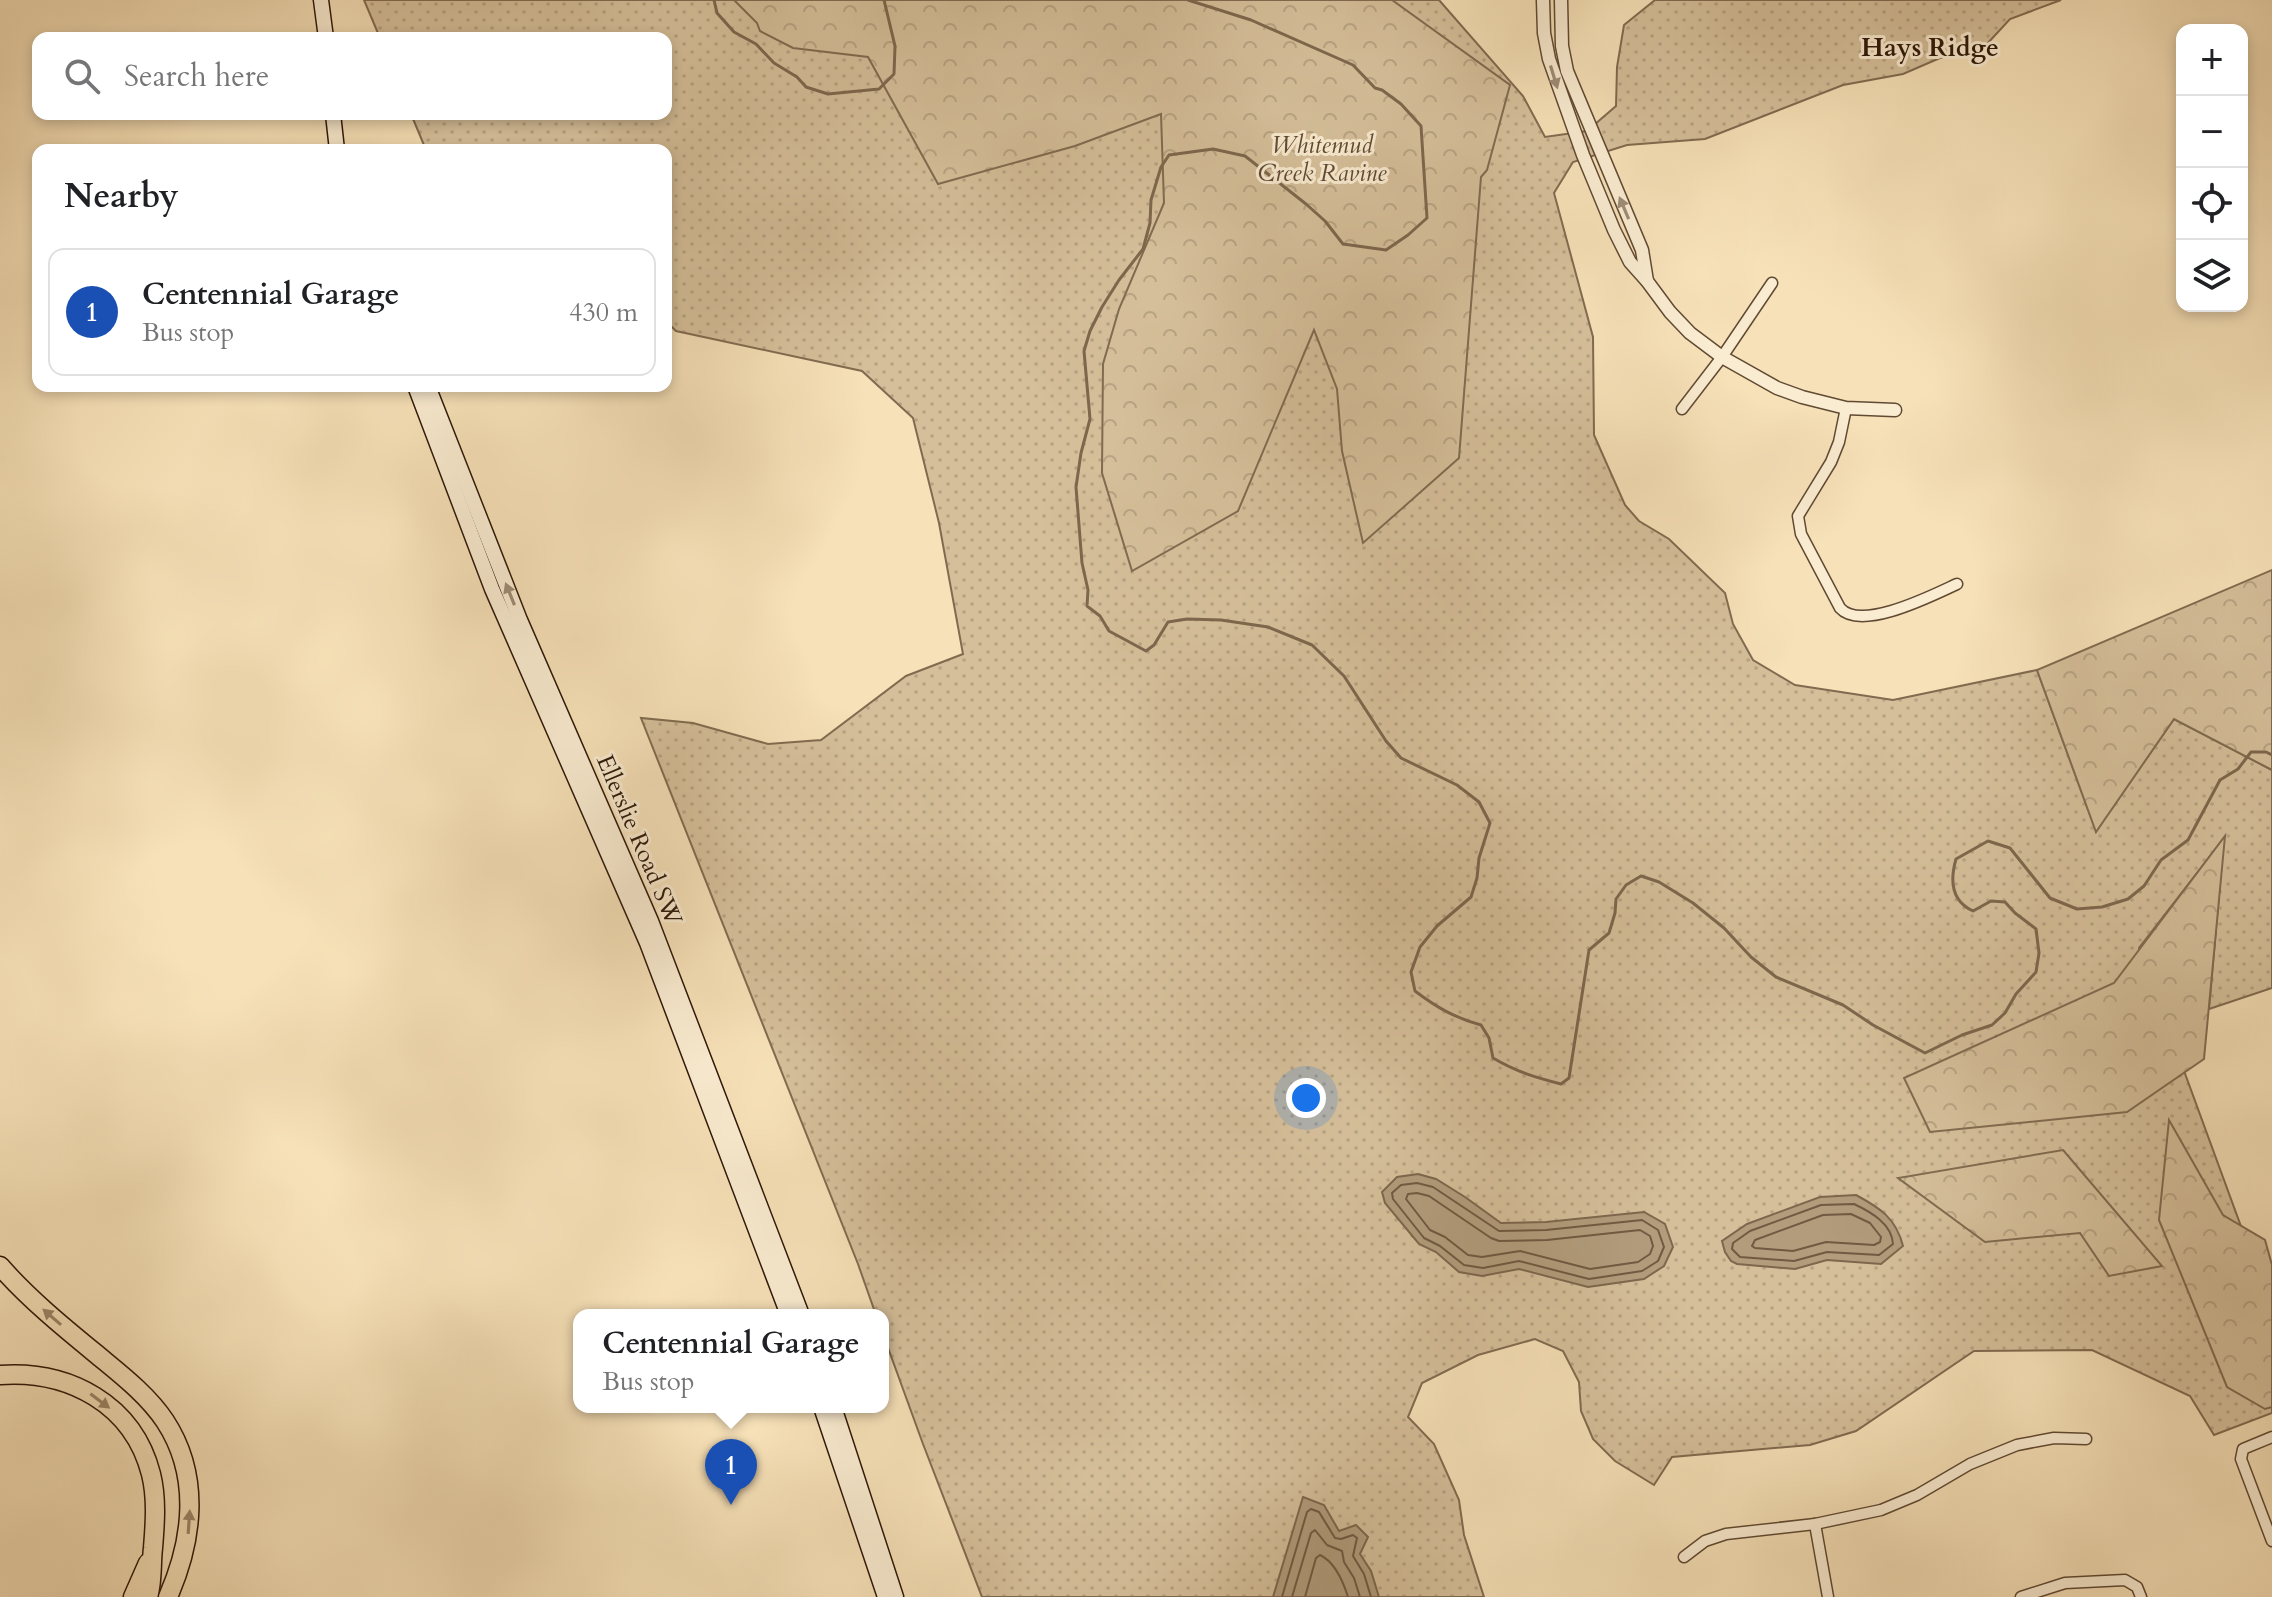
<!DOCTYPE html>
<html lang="en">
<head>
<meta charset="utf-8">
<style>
  :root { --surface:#fff; --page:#f6f6f6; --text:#202124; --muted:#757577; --line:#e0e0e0; --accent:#111827 }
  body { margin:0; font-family:Cardo,serif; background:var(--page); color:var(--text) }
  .controls { position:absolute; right:24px; top:24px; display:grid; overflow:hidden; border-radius:16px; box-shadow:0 4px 12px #0003 }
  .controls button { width:72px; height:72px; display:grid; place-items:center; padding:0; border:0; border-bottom:2px solid var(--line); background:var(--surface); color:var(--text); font:40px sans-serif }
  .you { position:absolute; left:1306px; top:1098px; width:28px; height:28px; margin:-20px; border:6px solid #fff; border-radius:50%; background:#1a73e8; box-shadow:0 0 0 12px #1a73e833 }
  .badge { display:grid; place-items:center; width:52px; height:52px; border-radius:50%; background:var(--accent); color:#fff; font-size:26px; font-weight:700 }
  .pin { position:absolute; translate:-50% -66px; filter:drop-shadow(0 2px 4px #0008) }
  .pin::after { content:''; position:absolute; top:42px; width:28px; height:24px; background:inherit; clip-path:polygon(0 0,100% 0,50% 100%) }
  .popup { position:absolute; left:573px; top:1309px; width:316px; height:104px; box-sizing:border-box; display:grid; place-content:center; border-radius:16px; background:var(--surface); filter:drop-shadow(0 2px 6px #0005); font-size:26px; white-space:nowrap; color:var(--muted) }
  .popup b { font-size:30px; color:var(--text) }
  .popup::after { content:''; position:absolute; left:50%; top:100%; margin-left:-16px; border:16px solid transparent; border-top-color:var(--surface) }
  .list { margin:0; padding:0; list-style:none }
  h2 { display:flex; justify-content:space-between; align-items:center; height:104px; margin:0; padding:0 32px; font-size:34px }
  h2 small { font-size:26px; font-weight:400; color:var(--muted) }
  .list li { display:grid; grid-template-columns:52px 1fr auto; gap:24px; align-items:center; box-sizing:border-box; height:128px; margin:0 16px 16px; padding:0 16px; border:2px solid var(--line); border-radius:16px }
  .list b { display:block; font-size:30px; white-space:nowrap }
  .list p { margin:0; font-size:26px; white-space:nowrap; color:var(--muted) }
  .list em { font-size:26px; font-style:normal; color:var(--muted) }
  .icon { flex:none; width:44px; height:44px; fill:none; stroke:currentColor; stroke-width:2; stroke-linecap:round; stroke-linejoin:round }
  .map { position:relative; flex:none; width:2272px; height:1597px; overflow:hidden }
  .search { position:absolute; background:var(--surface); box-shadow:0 4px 12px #0003; left:32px; top:32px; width:640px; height:88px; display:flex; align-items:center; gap:20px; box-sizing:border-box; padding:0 28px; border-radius:16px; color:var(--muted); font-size:30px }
  .panel { position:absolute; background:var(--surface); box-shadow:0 4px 12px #0003; left:32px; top:144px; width:640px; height:248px; border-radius:16px }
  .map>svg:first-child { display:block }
</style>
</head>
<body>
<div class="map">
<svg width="2272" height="1597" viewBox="0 0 2272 1597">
  <defs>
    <pattern id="grass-dots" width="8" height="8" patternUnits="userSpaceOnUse" patternTransform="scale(2)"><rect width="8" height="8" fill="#d5bf9a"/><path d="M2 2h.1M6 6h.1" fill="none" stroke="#b7a383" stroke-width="1.8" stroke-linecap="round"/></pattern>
    <pattern id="forest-crowns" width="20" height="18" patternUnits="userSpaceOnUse" patternTransform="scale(2)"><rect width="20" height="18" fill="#d5bf9a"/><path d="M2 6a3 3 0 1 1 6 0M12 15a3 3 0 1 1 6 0" fill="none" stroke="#b7a383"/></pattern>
  </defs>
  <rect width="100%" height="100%" fill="#f7e1b8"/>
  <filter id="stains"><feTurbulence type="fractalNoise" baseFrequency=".0025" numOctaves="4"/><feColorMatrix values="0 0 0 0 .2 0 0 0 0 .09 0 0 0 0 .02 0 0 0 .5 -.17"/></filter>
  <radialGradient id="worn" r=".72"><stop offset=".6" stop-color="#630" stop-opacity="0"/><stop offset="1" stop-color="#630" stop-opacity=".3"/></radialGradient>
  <path fill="url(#grass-dots)" stroke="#816b50" stroke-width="2" d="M364,0H1439L1523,96L1545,137L1587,131L1616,106L1617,67L1624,25L1655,0H2061L2010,19L1986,45L1940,58L1903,74L1843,85L1705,139L1627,145L1573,162L1554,193L1593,337L1594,435L1625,505L1639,521L1669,539L1725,593L1733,624L1753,660L1795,685L1893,700L2037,670L2096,831L2174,719L2272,770V988L2209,1009L2224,838L2139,948L2272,1311V1413L2214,1435L2190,1396L2092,1350L1974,1351L1856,1431L1810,1445L1672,1457L1654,1485L1615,1461L1593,1439L1581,1411L1579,1382L1563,1351L1535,1339L1478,1355L1422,1383L1408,1417L1434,1444L1459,1500L1464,1535L1484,1597H982L923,1444L883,1334V1315H876L858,1264L641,718L693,723L768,744L821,740L906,676L963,654L939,523L913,418L862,371L676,331L666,321V150H426L411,114H666V38H380Z"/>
  <g fill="url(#forest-crowns)" stroke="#816b50" stroke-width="2">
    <path d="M734,0H1392L1510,85L1487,170L1481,177L1459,458L1363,543L1342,451L1337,389L1314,330L1238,511L1132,571L1102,473L1103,364L1119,309L1164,203L1161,114L1075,146L938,184L868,57L793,48L760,31L757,23Z"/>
    <path d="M2272,570V770L2174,719L2096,832L2037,670Z"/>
    <path d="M2225,836L2204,1059L2127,1112L1930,1132L1904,1078L2114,983Z"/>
    <path d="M2169,1120L2223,1215L2265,1240L2272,1265V1407L2265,1409L2227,1387L2159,1220Z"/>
    <path d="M2063,1150L2162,1266L2109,1276L2080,1233L1985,1242L1898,1178Z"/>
  </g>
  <g fill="#b29c7c" stroke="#7d674d" stroke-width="2">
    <path d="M1418,1174L1436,1179L1465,1197L1501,1223L1546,1222L1644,1212L1665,1224L1673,1247L1664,1266L1644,1279L1588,1287L1519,1269L1482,1276L1459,1272L1436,1252L1419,1244L1385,1203L1382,1192L1397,1177Z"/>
    <path d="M1856,1195C1880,1208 1896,1218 1903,1246L1881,1264L1827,1260L1795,1269L1737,1264L1731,1261L1725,1252L1722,1241L1747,1224L1820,1197Z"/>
    <path d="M1303,1497L1324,1505L1339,1531L1356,1525L1368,1537L1360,1554L1371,1571L1379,1597H1273Z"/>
  </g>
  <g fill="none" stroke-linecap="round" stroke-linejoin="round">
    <g stroke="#705a42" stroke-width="2">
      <path d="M1417,1183L1433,1187L1499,1231L1546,1230L1642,1220L1658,1230L1664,1247L1658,1261L1642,1271L1589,1279L1519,1261L1483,1268L1464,1265L1440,1246L1424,1238L1393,1199L1392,1193L1401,1185Z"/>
      <path d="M1417,1193L1429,1196L1491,1238L1499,1241L1547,1240L1640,1230L1650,1236L1653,1246L1650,1254L1638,1262L1590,1269L1520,1251L1482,1257L1468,1255L1445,1237L1430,1230L1406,1199L1408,1194Z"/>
      <path d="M1854,1204C1871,1212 1892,1224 1893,1244L1879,1255L1827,1252L1794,1261L1740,1257L1732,1249L1733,1243L1750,1231L1821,1205Z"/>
      <path d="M1851,1214L1870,1223L1881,1237L1880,1242L1874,1245L1826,1242L1793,1251L1755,1248L1752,1246L1755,1240L1823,1215Z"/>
      <path d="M1282,1597L1307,1512L1311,1509L1319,1512L1335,1538L1341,1539L1353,1535L1357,1538L1353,1556L1364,1574L1371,1597"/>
      <path d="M1292,1597L1311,1533L1315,1530L1327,1545L1342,1551L1344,1562L1354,1578L1360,1597"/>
      <path d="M1305,1597L1316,1558L1320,1555C1335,1562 1343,1581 1348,1597"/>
    </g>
    <g stroke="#7d674d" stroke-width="3">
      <path d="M714,0L717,13L734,32L756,44L774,63L797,77L806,87L828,94L879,89L894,74L895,46L884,0"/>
      <path d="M1188,0L1251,20L1353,65L1375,88L1382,90L1401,104L1421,126L1427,218L1408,235L1386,250L1343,244L1325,221L1306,204L1245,156L1213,149L1169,155L1161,167L1151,200L1150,223L1143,249L1119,280L1102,307L1090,331L1084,351L1090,419L1081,453L1076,487L1082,563L1088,590L1087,606L1100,616L1109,631L1146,651L1154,645L1168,622L1187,619L1221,620L1268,627L1312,645L1344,676L1386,741L1401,758L1457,785L1479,802L1490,823L1479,858L1477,878L1471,897L1437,926L1420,947L1411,972L1415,991C1436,1007 1455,1018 1481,1025L1489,1038L1493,1058C1517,1072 1534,1077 1561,1084L1569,1078L1589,950L1609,933L1615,913L1616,899L1626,885L1641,876L1659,882L1693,903L1724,928L1751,957L1776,977L1843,1005L1873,1025L1925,1053L1962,1035L1992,1025L2005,1013L2016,994L2036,972L2039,953L2036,929L2015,913L2005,902L1991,901L1973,911C1951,901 1950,880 1956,859L1988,841L2010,848L2050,898L2077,909L2102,907L2128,899L2144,886L2161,860L2188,840L2220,780L2238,769L2251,752H2266L2272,755"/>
    </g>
    <g stroke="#604a33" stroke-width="13">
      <g id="minor">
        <path d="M1846,408L1839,442L1831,462L1798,516L1801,534L1840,608C1861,632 1933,595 1957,584"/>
        <path d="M1682,409L1722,357L1772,283"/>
        <path d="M2272,1437L2243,1449L2241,1459L2272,1541"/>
        <path d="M1815,1524L1828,1597"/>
        <path d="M1684,1557L1705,1541L1726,1534L1815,1524L1881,1510L1917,1495L1970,1464L2017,1445L2054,1438L2086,1439"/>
        <path d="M2021,1597L2065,1583L2125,1580L2137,1587L2141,1597"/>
      </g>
    </g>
    <g stroke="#604a33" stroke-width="15">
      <g id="tertiary">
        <path d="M1543,0L1544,33L1549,59L1583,155L1614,230L1630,262L1647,281L1670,312L1690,333L1722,357L1777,388L1802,397L1846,408L1895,410"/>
        <path d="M1561,0L1562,46L1567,71L1642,250L1647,281"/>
      </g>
    </g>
    <g stroke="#2d1707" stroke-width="17">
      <g id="secondary">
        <path d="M321,0L326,38"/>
        <path d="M333,114L337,150"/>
        <path d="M415,386L492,589L647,943L788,1315"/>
        <path d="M428,386L520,620L651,921L802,1315"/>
        <path d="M821,1407L885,1597"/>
        <path d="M834,1407L896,1597"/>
      </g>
    </g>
    <g stroke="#2d1707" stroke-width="21">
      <g id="motorway">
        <path d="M0,1266C28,1298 62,1326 95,1353C119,1373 147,1394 165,1421C201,1476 193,1540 168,1597"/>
        <path d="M0,1375C69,1370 133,1404 151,1474C157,1498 155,1524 153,1548C151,1564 153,1581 148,1597"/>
        <path d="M133,1597L148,1563"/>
      </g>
    </g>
    <use href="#minor" stroke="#faecd1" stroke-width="10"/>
    <use href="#tertiary" stroke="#faecd1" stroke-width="12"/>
    <use href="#secondary" stroke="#faecd1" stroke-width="14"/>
    <use href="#motorway" stroke="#f7e1b8" stroke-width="18"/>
  </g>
  <defs><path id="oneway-solid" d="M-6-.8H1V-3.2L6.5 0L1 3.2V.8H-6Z" transform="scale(2)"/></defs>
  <g fill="#9e8c76">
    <use href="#oneway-solid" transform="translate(1554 77) rotate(73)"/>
    <use href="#oneway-solid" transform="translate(1624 208) rotate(-113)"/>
    <use href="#oneway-solid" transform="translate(510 594) rotate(-112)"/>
  </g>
  <g fill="#9c8668">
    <use href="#oneway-solid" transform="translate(52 1317) rotate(-139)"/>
    <use href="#oneway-solid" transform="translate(100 1401) rotate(37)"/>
    <use href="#oneway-solid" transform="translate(189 1522) rotate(-86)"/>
  </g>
  <g text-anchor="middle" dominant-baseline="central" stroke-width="6" stroke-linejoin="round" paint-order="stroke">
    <g font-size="24" font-style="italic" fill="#5f4933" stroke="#faecd1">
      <text x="1322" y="145">Whitemud<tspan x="1322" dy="28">Creek Ravine</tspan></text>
    </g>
    <g font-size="24" fill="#2d1707" stroke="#faecd1">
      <text transform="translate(639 840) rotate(67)">Ellerslie Road SW</text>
    </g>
    <g font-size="26" font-weight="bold" fill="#2d1707" stroke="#faecd1">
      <text x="1930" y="47">Hays Ridge</text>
    </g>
  </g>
  <rect width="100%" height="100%" filter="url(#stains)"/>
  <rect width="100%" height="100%" fill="url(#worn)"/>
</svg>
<div class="controls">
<button>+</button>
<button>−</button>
<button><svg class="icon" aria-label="locate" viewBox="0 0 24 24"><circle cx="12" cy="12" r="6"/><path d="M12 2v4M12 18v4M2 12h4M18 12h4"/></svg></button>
<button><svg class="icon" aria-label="layers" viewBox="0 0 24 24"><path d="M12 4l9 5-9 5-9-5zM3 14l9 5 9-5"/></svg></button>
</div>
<div class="you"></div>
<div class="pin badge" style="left:731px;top:1505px;background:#1a4fb4">1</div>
<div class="popup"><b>Centennial Garage</b>Bus stop</div>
<div class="search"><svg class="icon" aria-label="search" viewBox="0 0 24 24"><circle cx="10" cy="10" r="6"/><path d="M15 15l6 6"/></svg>Search here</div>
<section class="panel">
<h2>Nearby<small></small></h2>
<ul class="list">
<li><span class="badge" style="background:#1a4fb4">1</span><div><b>Centennial Garage</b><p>Bus stop</p></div><em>430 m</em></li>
</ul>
</section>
</div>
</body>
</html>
